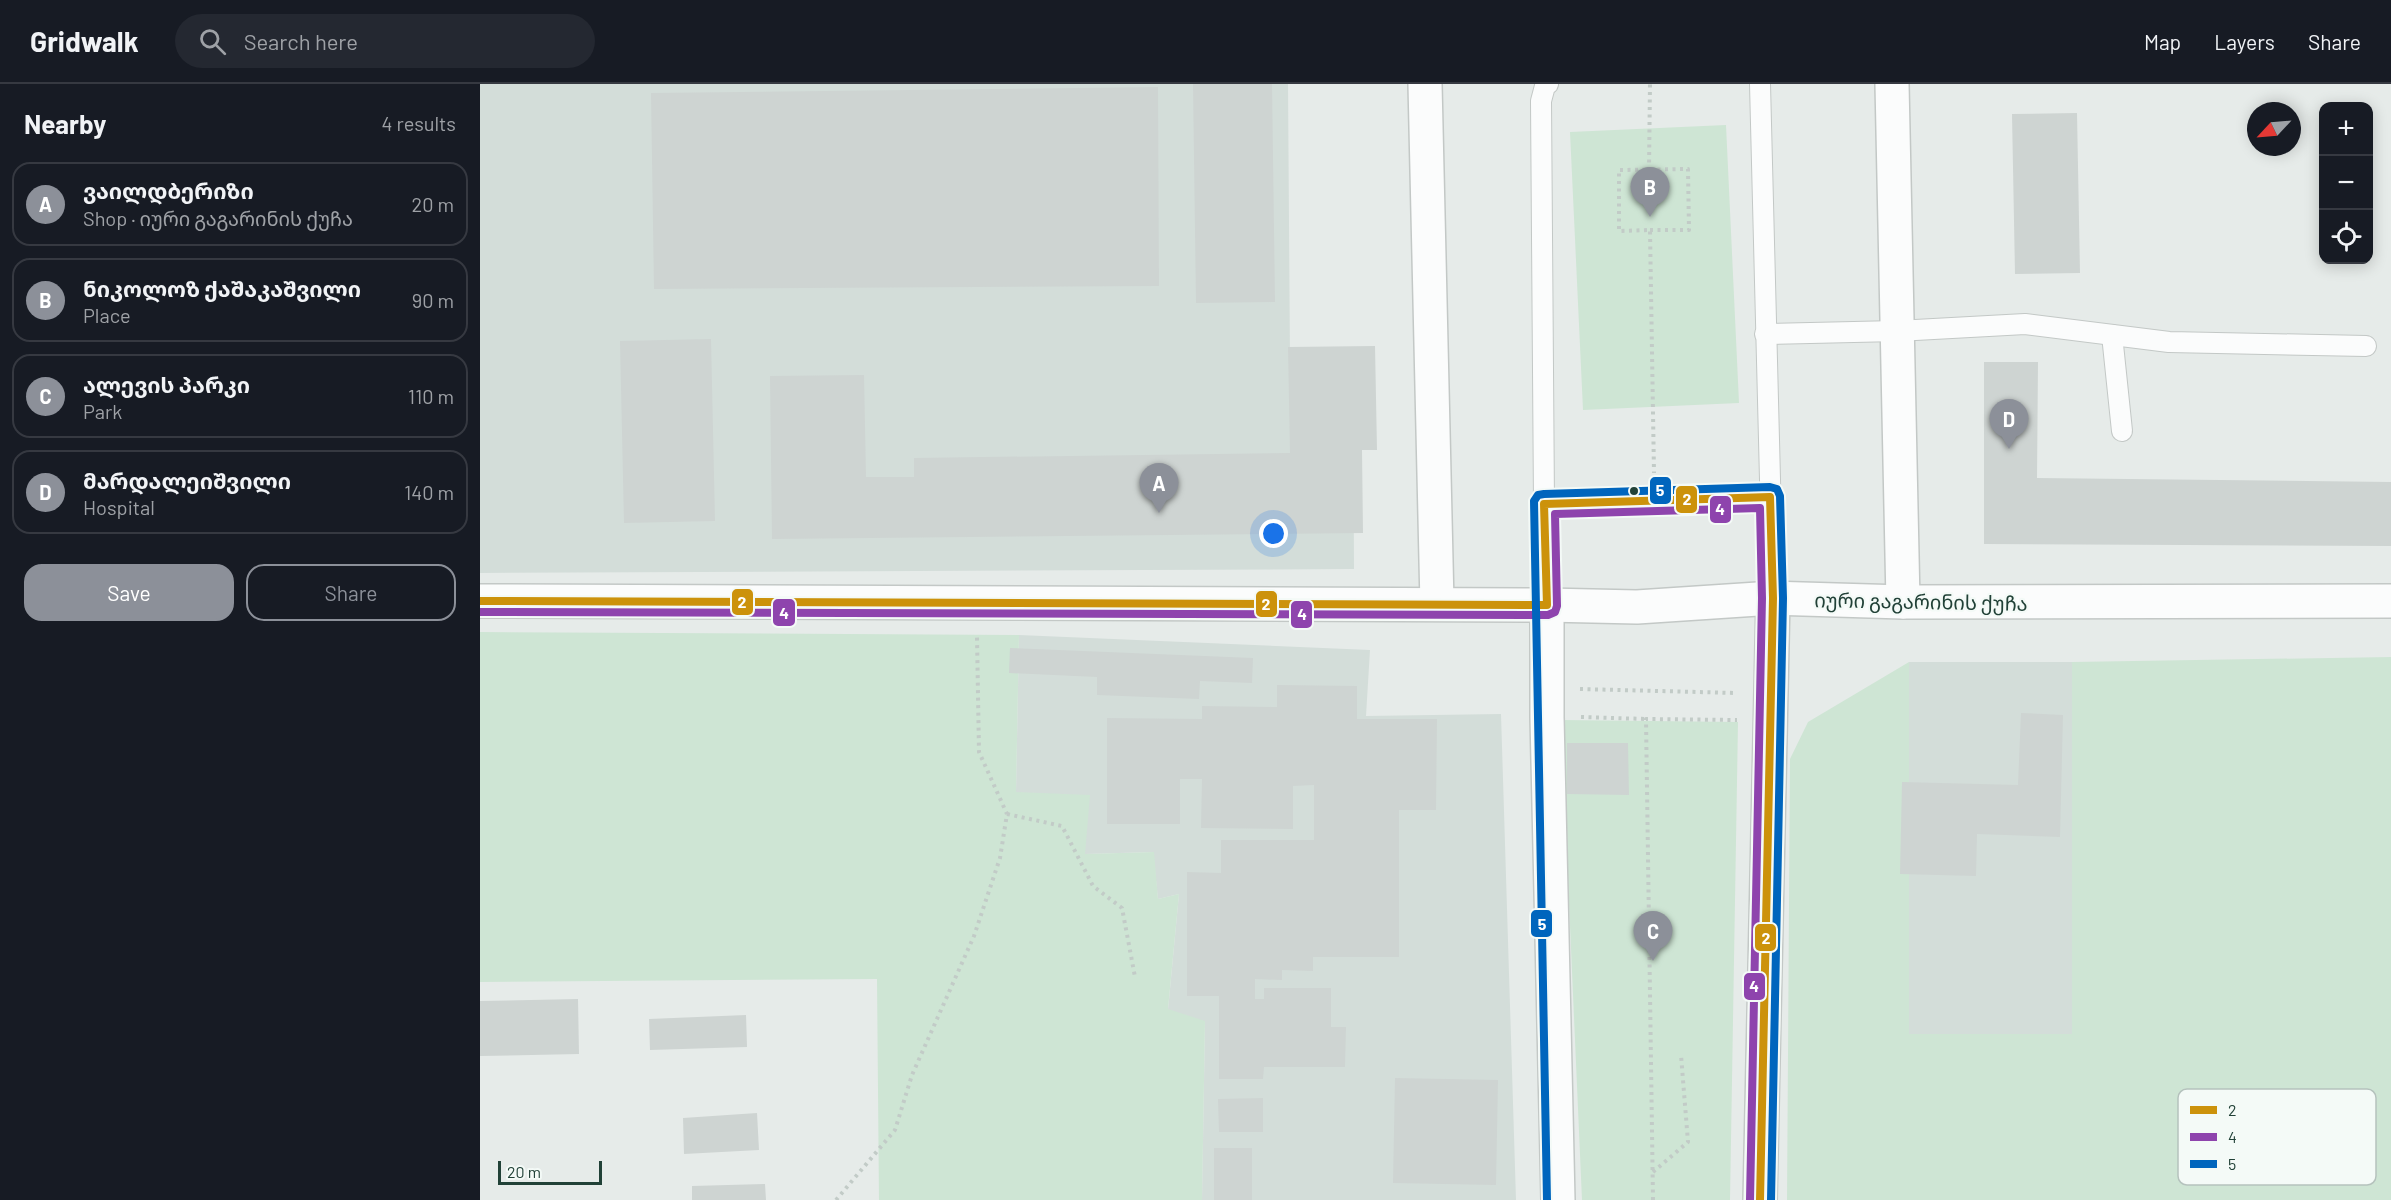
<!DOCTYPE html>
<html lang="en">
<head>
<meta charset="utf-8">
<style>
  :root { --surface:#171b24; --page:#242831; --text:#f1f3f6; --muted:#9ea1a6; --line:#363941; --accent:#8c9099 }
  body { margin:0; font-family:Barlow,"Noto Sans Georgian",sans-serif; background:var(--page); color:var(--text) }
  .controls { position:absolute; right:18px; top:18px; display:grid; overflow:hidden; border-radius:12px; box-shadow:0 3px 15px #0003 }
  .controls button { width:54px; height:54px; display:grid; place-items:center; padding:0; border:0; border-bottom:2px solid var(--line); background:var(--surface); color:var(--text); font:30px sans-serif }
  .compass { position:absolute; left:1767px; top:18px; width:54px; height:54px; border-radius:50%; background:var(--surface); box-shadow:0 3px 15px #0003; rotate:244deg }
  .scale { position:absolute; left:18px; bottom:15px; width:104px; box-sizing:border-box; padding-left:6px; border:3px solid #214137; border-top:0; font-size:16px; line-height:21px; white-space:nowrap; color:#214137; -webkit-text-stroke:4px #f4faf7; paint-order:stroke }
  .you { position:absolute; left:794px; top:450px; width:21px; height:21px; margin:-15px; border:4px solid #fff; border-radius:50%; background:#1a73e8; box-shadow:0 0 0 9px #1a73e833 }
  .badge { display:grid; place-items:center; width:39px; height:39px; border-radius:50%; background:var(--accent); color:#fff; font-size:20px; font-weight:700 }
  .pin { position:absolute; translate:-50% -50px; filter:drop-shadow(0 2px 3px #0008) }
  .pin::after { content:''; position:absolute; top:32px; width:21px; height:18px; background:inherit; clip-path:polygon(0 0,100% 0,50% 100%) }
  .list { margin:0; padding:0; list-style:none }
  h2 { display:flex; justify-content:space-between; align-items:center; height:78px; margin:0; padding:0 24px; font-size:26px }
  h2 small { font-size:20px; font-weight:400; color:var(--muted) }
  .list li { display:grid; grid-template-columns:39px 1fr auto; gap:18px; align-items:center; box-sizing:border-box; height:84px; margin:0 12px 12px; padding:0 12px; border:2px solid var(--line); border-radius:18px }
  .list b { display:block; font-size:22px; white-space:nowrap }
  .list p { margin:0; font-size:20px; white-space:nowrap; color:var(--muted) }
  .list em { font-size:20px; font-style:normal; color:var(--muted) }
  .actions { display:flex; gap:12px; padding:18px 24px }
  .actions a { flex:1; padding:14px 0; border:2px solid var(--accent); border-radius:18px; text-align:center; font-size:21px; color:var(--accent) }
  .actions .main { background:var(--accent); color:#fff }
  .icon { flex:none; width:33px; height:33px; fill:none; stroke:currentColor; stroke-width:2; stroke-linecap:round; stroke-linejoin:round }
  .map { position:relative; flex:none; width:1911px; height:1116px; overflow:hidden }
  header { display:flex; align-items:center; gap:36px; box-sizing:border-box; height:84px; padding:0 30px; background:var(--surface); border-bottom:2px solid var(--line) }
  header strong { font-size:28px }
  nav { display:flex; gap:33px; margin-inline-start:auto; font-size:21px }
  .search { width:420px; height:54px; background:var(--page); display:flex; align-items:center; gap:15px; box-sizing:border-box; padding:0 21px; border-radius:33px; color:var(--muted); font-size:22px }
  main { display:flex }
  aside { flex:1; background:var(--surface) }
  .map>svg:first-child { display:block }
</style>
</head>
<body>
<header>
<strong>Gridwalk</strong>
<div class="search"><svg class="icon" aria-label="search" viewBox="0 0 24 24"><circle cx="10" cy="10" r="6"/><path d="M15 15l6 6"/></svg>Search here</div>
<nav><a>Map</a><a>Layers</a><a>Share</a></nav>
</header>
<main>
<aside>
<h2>Nearby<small>4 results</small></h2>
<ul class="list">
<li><span class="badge">A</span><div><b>ვაილდბერიზი</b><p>Shop · იური გაგარინის ქუჩა</p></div><em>20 m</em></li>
<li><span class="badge">B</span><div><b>ნიკოლოზ ქაშაკაშვილი</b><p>Place</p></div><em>90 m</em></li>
<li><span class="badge">C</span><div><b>ალევის პარკი</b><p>Park</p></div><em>110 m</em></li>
<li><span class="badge">D</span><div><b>მარდალეიშვილი</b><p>Hospital</p></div><em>140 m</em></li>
</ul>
<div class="actions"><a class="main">Save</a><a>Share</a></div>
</aside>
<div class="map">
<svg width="1911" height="1116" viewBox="0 0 1911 1116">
  <rect width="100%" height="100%" fill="#e6ebe9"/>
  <g fill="#d3ddd9">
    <path d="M0,0H808L810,278H873L874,485L0,489Z"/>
    <path d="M539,551L890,566L886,632L1021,630L1036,1116H722L725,938L688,926L699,810L678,815L673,768L605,770L536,708Z"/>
    <path d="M1429,578H1592L1593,950H1429Z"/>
  </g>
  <g fill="#cee5d4">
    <path d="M1246,41L1259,319L1103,326L1090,48Z"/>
    <path d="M0,548L539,551L536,708L610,711L605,770L674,768L678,815L699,810L688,925L725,937L722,1116H399L397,895L0,898Z"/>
    <path d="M1911,573V1116H1307L1310,675L1328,638L1429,578V950H1592V578Z"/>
    <path d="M1081,636L1258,638L1250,1116H1102Z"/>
  </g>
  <g fill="#ced4d2">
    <path d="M713,0H792L795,218L716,219Z"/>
    <path d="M678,3L679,202L174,205L171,9Z"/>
    <path d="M1597,29L1600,189L1535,190L1532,30Z"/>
    <path d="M231,255L235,437L144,439L140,257Z"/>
    <path d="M895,262L897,366H882L883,449L292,455L290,292L384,291L386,393H434V374L810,369L808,263Z"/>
    <path d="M1504,278H1558L1557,394L1911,398V462L1504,460Z"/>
    <path d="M530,564L773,574L772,599L720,597L719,615L617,611V593L529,589Z"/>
    <path d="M797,601L877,602V635H957L956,726H919V873H833V887L802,886V896L775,895V915H784V904H851V943H866L865,983H784L783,995H739V912H707V788L741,789V756H834V701L813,702V745L721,744L722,695H700V740H627V634L722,635V622L797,623Z"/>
    <path d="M1541,629L1583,631L1580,753L1497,750L1496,792L1420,790L1422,698L1538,701Z"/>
    <path d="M1087,659H1148L1149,711L1087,710Z"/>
    <path d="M98,915L99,970L0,972V917Z"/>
    <path d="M266,931L267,963L170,966L169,935Z"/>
    <path d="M915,994L1018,996L1016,1101L913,1099Z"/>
    <path d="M783,1014V1048H739L738,1015Z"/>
    <path d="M277,1029L279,1066L204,1070L203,1034Z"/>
    <rect x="734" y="1064" width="38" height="52"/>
    <path d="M285,1100L286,1116H212V1102Z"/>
  </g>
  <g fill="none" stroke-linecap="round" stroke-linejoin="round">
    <g stroke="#c3c8c6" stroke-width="22">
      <g id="service">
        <path d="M1280,0L1293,514"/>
        <path d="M1285,250L1417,247L1545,240L1689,258L1886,262"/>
        <path d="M1632,251L1642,347"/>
        <path d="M1064,420L1290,413"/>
        <path d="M1067,521L1064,420L1061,17L1065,2L1068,0"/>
      </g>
    </g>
    <g stroke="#c3c8c6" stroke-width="36">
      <g id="minor">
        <path d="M945,0L957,520"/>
        <path d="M1412,0L1423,518"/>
      </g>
    </g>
    <g stroke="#c3c8c6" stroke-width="36">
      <g id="tertiary">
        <path d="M0,517L1067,521L1157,523L1293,514L1423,518L1911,517"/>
        <path d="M1067,521V633L1078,1116"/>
        <path d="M1280,1116L1293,514"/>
      </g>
    </g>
    <g stroke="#c2cbc7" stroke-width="4" stroke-dasharray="3 4.5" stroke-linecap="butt">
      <path d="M1169,86L1170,0"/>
      <path d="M1170,146H1209L1208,85L1139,86V147L1170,146L1174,389"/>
      <path d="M1100,605L1257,609"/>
      <path d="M1101,633L1166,635"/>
      <path d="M527,730L582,742L613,802L642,824L655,893"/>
      <path d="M1173,1088L1208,1058L1201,971"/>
      <path d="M356,1116L415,1046L432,991L494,852L520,774L527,730L499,668L497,553"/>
      <path d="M1173,1116L1166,635L1257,636"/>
    </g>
    <use href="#service" stroke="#fbfcfc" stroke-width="20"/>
    <use href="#minor" stroke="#fbfcfc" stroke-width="33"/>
    <use href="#tertiary" stroke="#fbfcfc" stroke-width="33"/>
    <g stroke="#f4faf7" stroke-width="12">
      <path id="bus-1" d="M0,517L1067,521L1064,420L1290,413L1293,514L1280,1116"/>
    </g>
    <g stroke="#f4faf7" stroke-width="12">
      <path id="bus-2" d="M0,528L1068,531L1075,528L1077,522L1075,430L1280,424L1282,514L1270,1116"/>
    </g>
    <g stroke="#f4faf7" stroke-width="12">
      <path id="bus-3" d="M1067,1116L1054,417L1058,411L1064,410L1290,403L1297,405L1300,412L1303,514L1291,1116"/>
    </g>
    <use href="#bus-1" stroke="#cc920b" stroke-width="8"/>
    <use href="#bus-2" stroke="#8e44ad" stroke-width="8"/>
    <use href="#bus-3" stroke="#0065bd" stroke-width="8"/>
  </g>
  <circle fill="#214137" stroke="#f4faf7" stroke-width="2" cx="1154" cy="407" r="5"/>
  <g text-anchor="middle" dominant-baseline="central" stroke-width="4.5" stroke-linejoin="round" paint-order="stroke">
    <g font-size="20" fill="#214137" stroke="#f4faf7">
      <text transform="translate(1441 517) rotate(1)">იური გაგარინის ქუჩა</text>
    </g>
  </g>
  <rect x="1698" y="1005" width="198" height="96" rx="9" fill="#f4faf7" stroke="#b5c2bd" stroke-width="1.5"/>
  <rect x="1710" y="1022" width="27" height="8" fill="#cc920b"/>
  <rect x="1710" y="1049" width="27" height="8" fill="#8e44ad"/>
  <rect x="1710" y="1076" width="27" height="8" fill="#0065bd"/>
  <g font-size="16" fill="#214137">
    <text x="1748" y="1032">2</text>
    <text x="1748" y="1059">4</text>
    <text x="1748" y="1086">5</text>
  </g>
  <g stroke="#f4faf7" stroke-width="2">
    <rect x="1169" y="392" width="23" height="29" rx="6" fill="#0065bd"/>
    <rect x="1195" y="401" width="23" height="29" rx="6" fill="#cc920b"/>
    <rect x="1229" y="411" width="23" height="29" rx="6" fill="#8e44ad"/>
    <rect x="251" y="504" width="23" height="28" rx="6" fill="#cc920b"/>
    <rect x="775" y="506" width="23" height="28" rx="6" fill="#cc920b"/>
    <rect x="292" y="514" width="24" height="29" rx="6" fill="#8e44ad"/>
    <rect x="810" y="516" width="23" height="29" rx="6" fill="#8e44ad"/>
    <rect x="1050" y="825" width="23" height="29" rx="6" fill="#0065bd"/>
    <rect x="1274" y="839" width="23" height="29" rx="6" fill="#cc920b"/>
    <rect x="1263" y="888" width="23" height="29" rx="6" fill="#8e44ad"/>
  </g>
  <g font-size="16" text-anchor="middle" font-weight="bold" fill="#fff">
    <text x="1180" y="412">5</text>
    <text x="1207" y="421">2</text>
    <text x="1240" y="431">4</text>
    <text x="262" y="524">2</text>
    <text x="786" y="526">2</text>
    <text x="304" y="535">4</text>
    <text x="822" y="536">4</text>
    <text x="1062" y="846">5</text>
    <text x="1286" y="860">2</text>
    <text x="1274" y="908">4</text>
  </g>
</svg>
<div class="controls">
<button>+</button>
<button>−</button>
<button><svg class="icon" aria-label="locate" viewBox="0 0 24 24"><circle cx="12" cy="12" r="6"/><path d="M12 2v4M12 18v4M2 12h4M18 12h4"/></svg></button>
</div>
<svg class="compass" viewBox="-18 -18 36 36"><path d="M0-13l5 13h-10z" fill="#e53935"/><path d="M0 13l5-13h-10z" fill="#9ea1a6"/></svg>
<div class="scale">20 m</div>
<div class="you"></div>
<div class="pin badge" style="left:679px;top:429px">A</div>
<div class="pin badge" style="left:1170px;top:133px">B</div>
<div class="pin badge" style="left:1173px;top:877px">C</div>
<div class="pin badge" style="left:1529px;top:365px">D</div>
</div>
</main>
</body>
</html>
